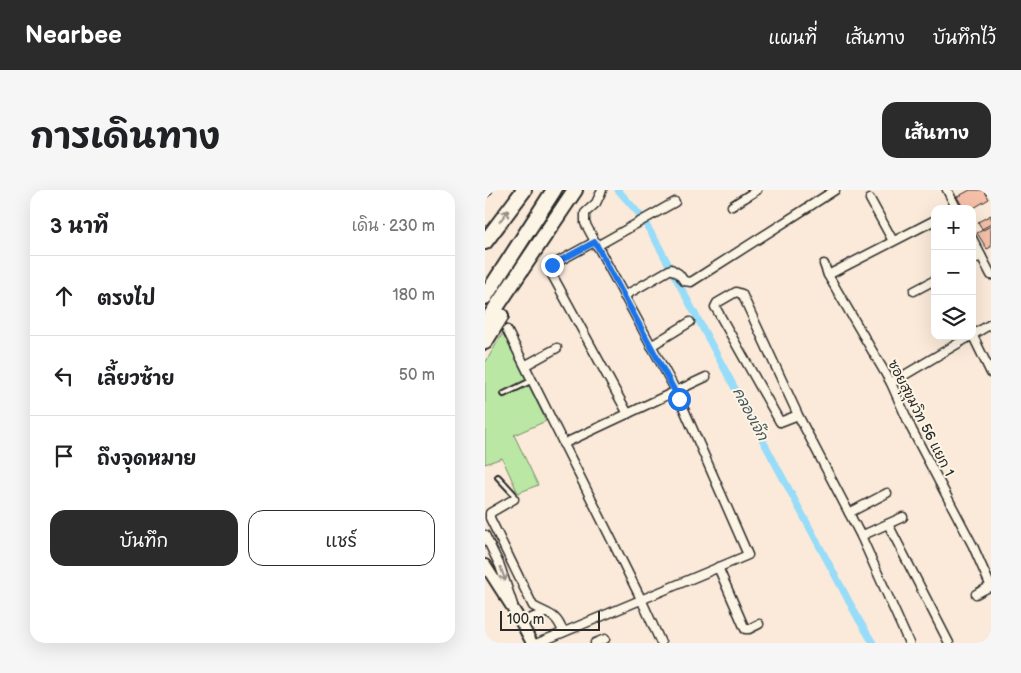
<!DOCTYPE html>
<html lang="th">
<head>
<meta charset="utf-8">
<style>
  :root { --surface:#fff; --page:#f6f6f6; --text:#202124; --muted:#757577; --line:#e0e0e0; --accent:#2b2b2b }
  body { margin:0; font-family:"Balsamiq Sans","Playpen Sans Thai",sans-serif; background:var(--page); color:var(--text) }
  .controls { position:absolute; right:15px; top:15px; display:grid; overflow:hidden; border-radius:10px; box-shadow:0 5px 20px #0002 }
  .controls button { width:45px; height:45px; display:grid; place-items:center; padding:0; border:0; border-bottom:1px solid var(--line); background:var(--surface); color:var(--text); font:25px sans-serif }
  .scale { position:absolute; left:15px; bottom:12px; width:100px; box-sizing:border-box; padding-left:5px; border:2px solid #2b2b2b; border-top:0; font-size:14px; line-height:18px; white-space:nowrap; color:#2b2b2b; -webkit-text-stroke:4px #fcf5e5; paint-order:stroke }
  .stop { position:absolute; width:15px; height:15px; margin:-11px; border:4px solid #1a73e8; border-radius:50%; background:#fff }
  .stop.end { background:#1a73e8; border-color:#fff; box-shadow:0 1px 5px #0008 }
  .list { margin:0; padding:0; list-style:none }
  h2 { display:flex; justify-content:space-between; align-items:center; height:65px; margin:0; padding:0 20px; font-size:21px }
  h2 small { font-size:16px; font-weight:400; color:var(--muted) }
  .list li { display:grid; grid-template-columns:32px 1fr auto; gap:15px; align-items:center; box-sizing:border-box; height:80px; padding:0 20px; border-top:1px solid var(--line) }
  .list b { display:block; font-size:19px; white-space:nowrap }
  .list em { font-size:16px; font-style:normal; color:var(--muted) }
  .actions { display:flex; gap:10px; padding:15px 20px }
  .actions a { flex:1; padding:11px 0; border:1px solid var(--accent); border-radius:15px; text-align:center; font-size:18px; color:var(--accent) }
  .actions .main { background:var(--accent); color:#fff }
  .icon { flex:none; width:28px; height:28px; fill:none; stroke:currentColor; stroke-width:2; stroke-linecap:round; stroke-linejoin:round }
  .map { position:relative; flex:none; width:506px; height:453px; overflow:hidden; border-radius:15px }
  header { display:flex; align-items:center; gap:30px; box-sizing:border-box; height:70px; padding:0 25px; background:var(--accent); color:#fff }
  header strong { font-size:24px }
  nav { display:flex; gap:28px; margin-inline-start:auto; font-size:18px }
  .intro { display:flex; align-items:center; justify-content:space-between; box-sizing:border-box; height:120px; padding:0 30px }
  h1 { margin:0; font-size:35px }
  .button { padding:12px 22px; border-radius:15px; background:var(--accent); color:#fff; font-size:18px; font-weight:700 }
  main { display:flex; gap:30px; padding:0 30px }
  aside { flex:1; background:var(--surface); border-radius:15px; box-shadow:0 5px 20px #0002 }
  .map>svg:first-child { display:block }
</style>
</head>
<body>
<header>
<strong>Nearbee</strong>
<nav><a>แผนที่</a><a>เส้นทาง</a><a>บันทึกไว้</a></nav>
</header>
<div class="intro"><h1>การเดินทาง</h1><a class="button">เส้นทาง</a></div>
<main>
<aside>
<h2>3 นาที<small>เดิน · 230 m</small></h2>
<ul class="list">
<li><svg class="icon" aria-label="ahead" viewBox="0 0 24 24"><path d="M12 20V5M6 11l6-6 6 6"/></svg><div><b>ตรงไป</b></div><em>180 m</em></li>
<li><svg class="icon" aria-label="left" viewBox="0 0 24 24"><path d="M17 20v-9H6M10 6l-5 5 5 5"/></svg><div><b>เลี้ยวซ้าย</b></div><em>50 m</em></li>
<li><svg class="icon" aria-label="arrive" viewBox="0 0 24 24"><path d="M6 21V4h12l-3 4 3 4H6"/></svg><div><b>ถึงจุดหมาย</b></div></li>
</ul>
<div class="actions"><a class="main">บันทึก</a><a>แชร์</a></div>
</aside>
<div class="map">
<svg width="506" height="453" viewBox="0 0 506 453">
  <rect width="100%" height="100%" fill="#fbead9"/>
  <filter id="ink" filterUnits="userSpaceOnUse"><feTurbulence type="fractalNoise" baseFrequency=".02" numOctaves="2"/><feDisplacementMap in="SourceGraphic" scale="10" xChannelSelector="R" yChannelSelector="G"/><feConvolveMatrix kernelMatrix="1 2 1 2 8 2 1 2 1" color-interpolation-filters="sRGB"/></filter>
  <g filter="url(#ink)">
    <path fill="#bbe7a4" stroke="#738968" d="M18,143L61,231L29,245L53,295L33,303L17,268L0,274V173Z"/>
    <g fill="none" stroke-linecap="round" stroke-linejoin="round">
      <path stroke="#97dcf9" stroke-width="7" d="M133,0L155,25L171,51L374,430L388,453"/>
    </g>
    <g fill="#f5bfa7" stroke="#2b2b2b">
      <path d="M485,0H499L504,9L487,19H479L472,7Z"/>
      <path d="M506,25V34L497,39L493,32Z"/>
      <path d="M506,36V57L502,59L492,43Z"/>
    </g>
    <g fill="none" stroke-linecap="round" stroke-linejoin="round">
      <g stroke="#2b2b2b" stroke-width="8">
        <g id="service">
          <path d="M19,204L48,190"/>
          <path d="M13,287L28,303L29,309"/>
        </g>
      </g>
      <g stroke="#2b2b2b" stroke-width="11">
        <g id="minor">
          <path d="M462,0L472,19"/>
          <path d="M385,9L408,51"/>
          <path d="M247,16L272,0"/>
          <path d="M487,48L506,85"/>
          <path d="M109,52L67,75L65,77V81L143,224"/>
          <path d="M112,56L190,12"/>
          <path d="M487,70L496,66"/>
          <path d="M339,74L343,85L406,193L427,240L488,356L506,397"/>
          <path d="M343,85L450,30"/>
          <path d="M429,101L450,90"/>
          <path d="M139,106L186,79L194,84L199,91L206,92L350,0"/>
          <path d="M22,140L156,409L176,453"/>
          <path d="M488,146L506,183"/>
          <path d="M166,156L205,132"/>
          <path d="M41,175L72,158"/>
          <path d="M406,193L506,134"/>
          <path d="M313,225L295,232L233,122L230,117L232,113L251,102L257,104L313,225L376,346L424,453"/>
          <path d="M78,254L221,187"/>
          <path d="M29,309L5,323V328L48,416C64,425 71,423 78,442"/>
          <path d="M364,323L402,303"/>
          <path d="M403,334L464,453"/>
          <path d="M0,345L15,376L28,415"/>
          <path d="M376,346L418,327"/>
          <path d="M233,377L260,439H264L274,434"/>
          <path d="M491,404L506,396"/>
          <path d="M36,432L60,423"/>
          <path d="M53,453L263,365L191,201L100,33V23L111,13L117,0"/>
          <path d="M110,453L120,449"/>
        </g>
      </g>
      <g stroke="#2b2b2b" stroke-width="14">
        <g id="tertiary">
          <path d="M0,1L1,0"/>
          <path d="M0,375L32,425L47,453"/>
        </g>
      </g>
      <g stroke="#2b2b2b" stroke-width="18">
        <g id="motorway">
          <path d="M0,52L39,0"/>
          <path d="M0,107L69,0"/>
          <path d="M0,134L90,0"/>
          <path d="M0,152L16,126"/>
        </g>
      </g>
      <use href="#service" stroke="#fcf5e5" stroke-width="4"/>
      <use href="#minor" stroke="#fcf5e5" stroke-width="8"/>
      <use href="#tertiary" stroke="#fcf5e5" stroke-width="10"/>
      <use href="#motorway" stroke="#fcf5e5" stroke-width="14"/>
    </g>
    <defs><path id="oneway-shaft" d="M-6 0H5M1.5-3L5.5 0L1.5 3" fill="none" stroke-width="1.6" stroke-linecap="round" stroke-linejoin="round" transform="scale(1.25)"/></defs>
    <g stroke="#949088">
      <use href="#oneway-shaft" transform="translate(19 26) rotate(-53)"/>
      <use href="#oneway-shaft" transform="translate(18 384) rotate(71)"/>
    </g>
  </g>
  <g fill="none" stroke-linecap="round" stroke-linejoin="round" filter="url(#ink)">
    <path stroke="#1a73e8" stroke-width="6" d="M67,75L110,52L194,209"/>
  </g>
  <g text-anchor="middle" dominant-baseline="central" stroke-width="4" stroke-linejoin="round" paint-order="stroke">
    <g font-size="14" fill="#2b2b2b" stroke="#fcf5e5">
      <text transform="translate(436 228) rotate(63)">ซอยสุขุมวิท 56 แยก 1</text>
    </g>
    <g font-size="15" font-style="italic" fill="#46575e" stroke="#fcf5e5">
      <text transform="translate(265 224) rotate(62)">คลองเจ๊ก</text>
    </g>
  </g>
</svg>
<div class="controls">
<button>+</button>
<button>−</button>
<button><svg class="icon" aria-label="layers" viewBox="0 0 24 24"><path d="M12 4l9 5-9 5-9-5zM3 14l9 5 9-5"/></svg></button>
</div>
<div class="scale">100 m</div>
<div class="stop" style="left:194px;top:209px"></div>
<div class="stop end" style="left:67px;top:75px"></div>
</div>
</main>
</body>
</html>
